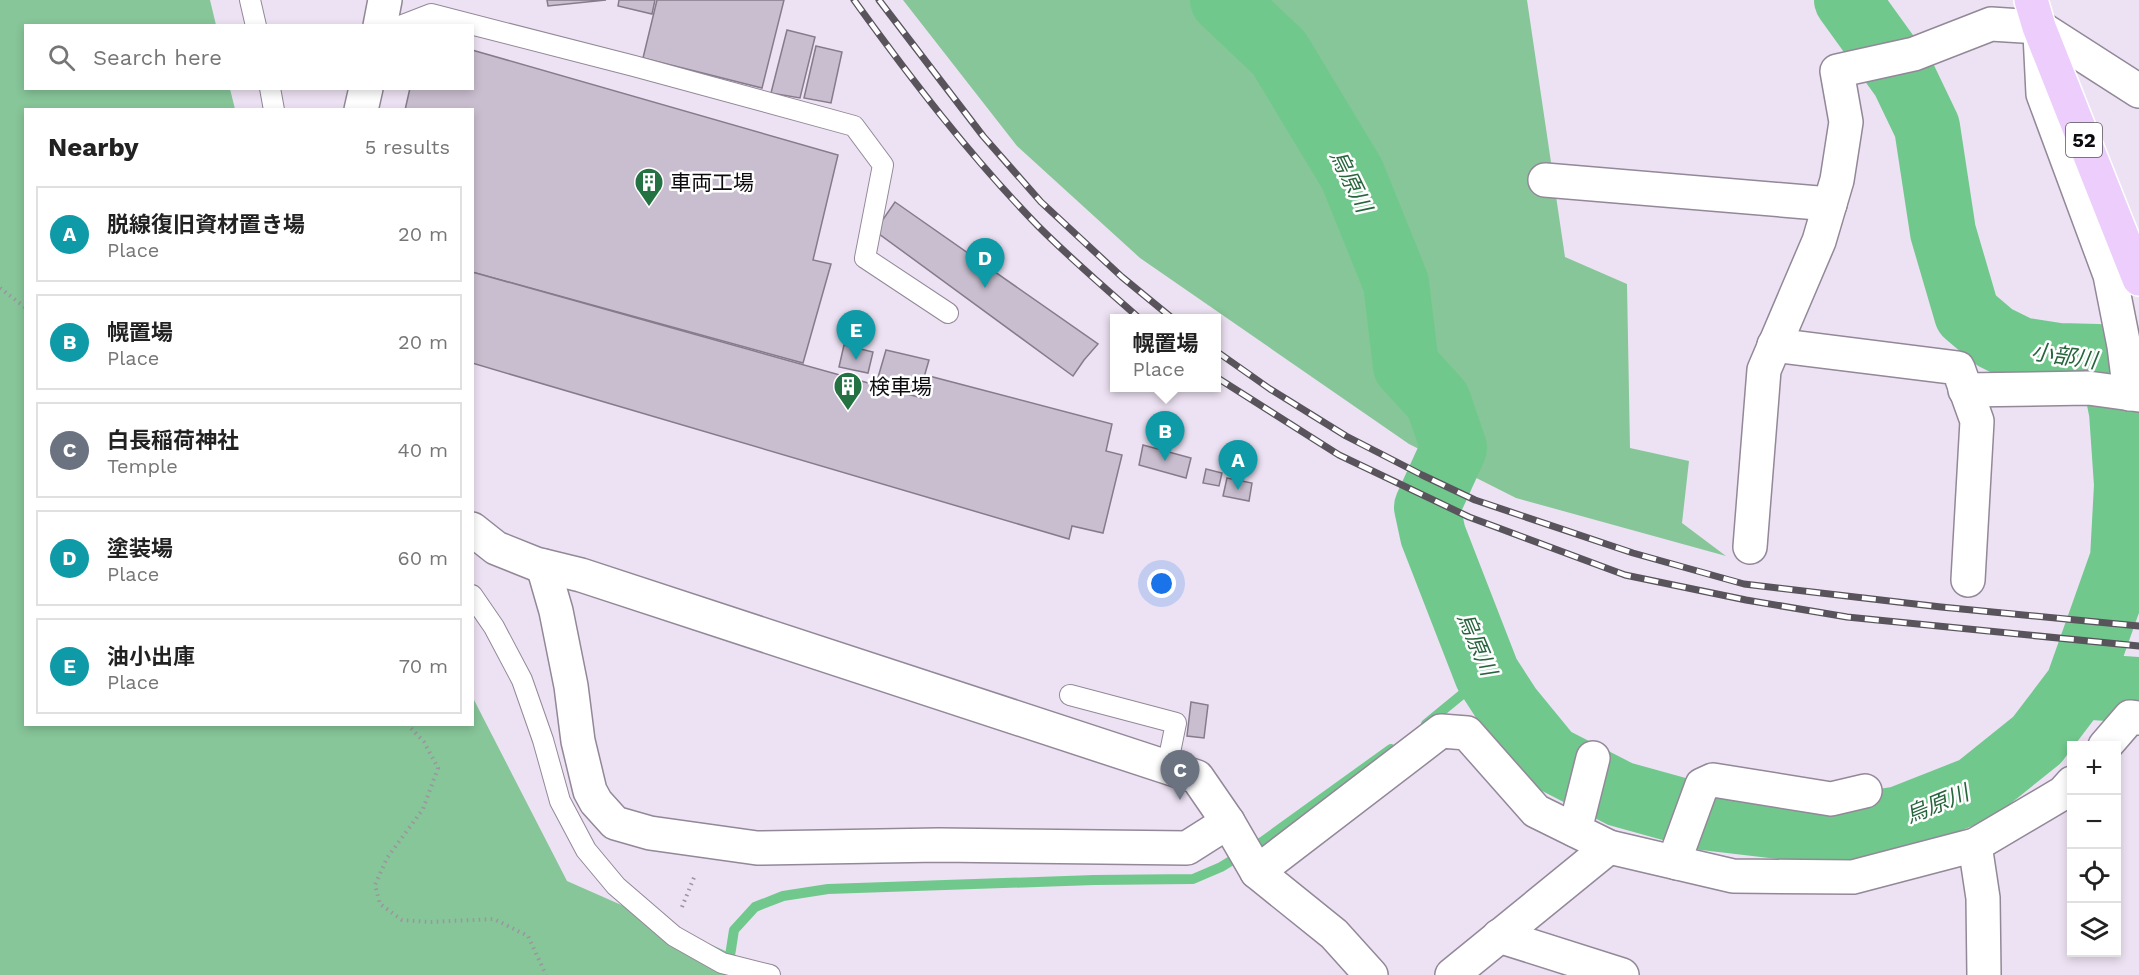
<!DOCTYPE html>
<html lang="en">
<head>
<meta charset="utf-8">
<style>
  :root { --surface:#fff; --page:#f6f6f6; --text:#222; --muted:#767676; --line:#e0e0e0; --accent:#db2777 }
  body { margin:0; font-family:"Work Sans","Noto Sans JP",sans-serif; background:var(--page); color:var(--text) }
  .controls { position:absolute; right:18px; bottom:18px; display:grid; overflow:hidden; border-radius:0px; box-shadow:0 3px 9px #0003 }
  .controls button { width:54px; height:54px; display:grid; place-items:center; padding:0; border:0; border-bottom:2px solid var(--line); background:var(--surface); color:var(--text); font:30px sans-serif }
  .you { position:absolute; left:1162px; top:584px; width:21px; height:21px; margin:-15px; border:4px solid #fff; border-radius:50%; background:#1a73e8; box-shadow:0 0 0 9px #1a73e833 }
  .badge { display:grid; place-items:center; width:39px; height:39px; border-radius:50%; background:var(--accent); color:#fff; font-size:20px; font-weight:700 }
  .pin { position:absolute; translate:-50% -50px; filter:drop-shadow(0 2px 3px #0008) }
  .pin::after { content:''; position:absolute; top:32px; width:21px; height:18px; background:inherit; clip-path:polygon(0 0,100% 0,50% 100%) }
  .popup { position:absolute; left:1110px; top:314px; width:111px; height:78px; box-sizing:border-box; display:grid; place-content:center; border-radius:0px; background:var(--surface); filter:drop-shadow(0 2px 4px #0005); font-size:20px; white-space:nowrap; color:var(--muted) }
  .popup b { font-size:22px; color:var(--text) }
  .popup::after { content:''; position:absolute; left:50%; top:100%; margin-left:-12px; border:12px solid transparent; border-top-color:var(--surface) }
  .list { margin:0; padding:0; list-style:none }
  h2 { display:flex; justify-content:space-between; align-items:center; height:78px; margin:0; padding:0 24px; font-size:26px }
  h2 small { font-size:20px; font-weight:400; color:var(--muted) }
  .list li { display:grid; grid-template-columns:39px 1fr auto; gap:18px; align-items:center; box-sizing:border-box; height:96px; margin:0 12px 12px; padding:0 12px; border:2px solid var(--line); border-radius:0px }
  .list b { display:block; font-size:22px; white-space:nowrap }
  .list p { margin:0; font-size:20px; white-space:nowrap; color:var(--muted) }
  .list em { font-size:20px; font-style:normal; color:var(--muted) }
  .icon { flex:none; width:33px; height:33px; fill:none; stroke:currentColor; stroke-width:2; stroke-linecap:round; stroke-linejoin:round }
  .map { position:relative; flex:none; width:2139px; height:975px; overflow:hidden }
  .search { position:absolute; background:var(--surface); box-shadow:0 3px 9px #0003; left:24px; top:24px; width:450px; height:66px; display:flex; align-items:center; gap:15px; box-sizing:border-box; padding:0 21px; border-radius:0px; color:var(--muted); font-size:22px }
  .panel { position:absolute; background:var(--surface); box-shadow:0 3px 9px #0003; left:24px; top:108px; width:450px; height:618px; border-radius:0px }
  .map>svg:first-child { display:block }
</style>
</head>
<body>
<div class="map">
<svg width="2139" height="975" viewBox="0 0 2139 975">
  <rect width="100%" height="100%" fill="#ede2f3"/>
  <g fill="#87c699">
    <path d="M0,0H210L216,25L26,26V88L230,89L235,109L26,110V724H472L473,698L567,881L780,975H0Z"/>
    <path d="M903,0H1527L1565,257L1627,284L1630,448L1689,461L1682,523L1726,556L1516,498L1409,444L1140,258L1017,146Z"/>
  </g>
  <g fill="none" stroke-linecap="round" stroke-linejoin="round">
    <g stroke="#71c88d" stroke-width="10">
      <path d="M1426,724L1487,674"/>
      <path d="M727,975L734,930L755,907L783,896L828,889L1094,880L1193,879L1221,867L1262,842L1391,749"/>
    </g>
    <g stroke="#71c88d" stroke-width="66">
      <path d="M1223,0L1279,53L1352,174L1396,283L1406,366L1438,401L1454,448L1427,507L1433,535L1487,674L1509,708L1550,758L1620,794L1703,817L1822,831L1900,819L1976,789L2037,740L2078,686L2123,559L2127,485L2122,412L2113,367L2098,357L2059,356L2020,350L1994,337L1967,314L1943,232L1927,127L1904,79L1847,0"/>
      <path d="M2078,686L2139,690"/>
    </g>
  </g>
  <g fill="#c9becf" stroke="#857b8b" stroke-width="1.5">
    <path d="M547,0H606L548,6Z"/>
    <path d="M619,0H655L652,14L618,6Z"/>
    <path d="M657,0H784L762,88L643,58Z"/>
    <path d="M787,30L815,37L800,98L771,93Z"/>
    <path d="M816,46L842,52L831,103L804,98Z"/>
    <path d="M472,50L838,155L813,260L831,264L803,363L472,272V110H405L410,88H472Z"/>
    <path d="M895,202L1098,344L1084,360L1073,376L875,231Z"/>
    <path d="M472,272L922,398L929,376L1112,424L1106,451L1122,455L1103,533L1072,526L1069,539L472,363Z"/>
    <path d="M844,345L873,352L868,373L839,367Z"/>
    <path d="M886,350L929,360L920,391L877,381Z"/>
    <path d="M1143,445L1191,458L1186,478L1139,465Z"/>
    <path d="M1206,469L1222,473L1219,486L1203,483Z"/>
    <path d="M1227,478L1252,483L1249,501L1223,496Z"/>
    <path d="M1191,702L1208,705L1204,738L1187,736Z"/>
  </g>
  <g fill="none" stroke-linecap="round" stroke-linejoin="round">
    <g stroke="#928898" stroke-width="22">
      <g id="lane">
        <path d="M250,0L256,26"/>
        <path d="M400,26L431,14L634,66L854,126L883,165L865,258L948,313"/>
        <path d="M270,88L274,110"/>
        <path d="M472,595L494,627L522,680L543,740L560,801L586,850L616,886L674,936L722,963L770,975"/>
        <path d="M1070,695L1176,723L1167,767"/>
      </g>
    </g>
    <g stroke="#928898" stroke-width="36">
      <g id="street">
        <path d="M380,26L385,0"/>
        <path d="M2040,34L2043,94L2110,275L2124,346L2130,394"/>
        <path d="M361,110L366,88"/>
        <path d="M1545,180L1830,204"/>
        <path d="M1774,345L1958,368L1977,421L1968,580"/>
        <path d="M1965,390L2088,388L2139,395"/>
        <path d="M472,529L496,548L536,564L581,575L1197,777L1228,822L1257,872L1334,934L1371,975"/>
        <path d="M1750,547L1764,370L1819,241L1837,180L1846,122L1837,71L1914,54L1991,24L2039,27L2139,91"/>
        <path d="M543,566L556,611L571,686L578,741L590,791L596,802L615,823L650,833L757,848L939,845L1187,848L1228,822"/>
        <path d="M2105,746L2130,717L2139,718"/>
        <path d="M1575,830L1593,758"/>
        <path d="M1975,845L1983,898L1984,975"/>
        <path d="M1677,863L1679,848L1702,785L1713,780L1831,799L1865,791"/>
        <path d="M1257,872L1441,731L1467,733L1536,811L1609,847L1733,876L1853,877L1975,845L2063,793L2072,783"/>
        <path d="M1499,936L1622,975"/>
        <path d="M1452,975L1609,847"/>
      </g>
    </g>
    <g stroke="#fff" stroke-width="36">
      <path id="primary" d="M2031,0L2039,27L2139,279"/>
    </g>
    <g stroke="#9c94a0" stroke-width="4" stroke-dasharray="1.5 4.5" stroke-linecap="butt">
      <path d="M0,288L26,308"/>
      <path d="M407,724L424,742L438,768L423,809L387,858L375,885L380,904L402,920L430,922L494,919L528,936L546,975"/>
      <path d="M682,907L695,875"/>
    </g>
    <use href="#lane" stroke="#fff" stroke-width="20"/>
    <use href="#street" stroke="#fff" stroke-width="33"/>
    <use href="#primary" stroke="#eccdfb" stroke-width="33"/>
    <g stroke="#59535c" stroke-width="7">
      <g id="rail">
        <path d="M854,0C911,79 970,156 1038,226C1070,258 1105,288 1139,318"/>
        <path d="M879,0L983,136L1041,202L1122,277L1172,318"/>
        <path d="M1216,351L1270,389L1346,436L1422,475L1475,500L1633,553L1744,584L1941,607L2139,626"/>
        <path d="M1216,377L1339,455L1469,517L1625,575L1746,600L1847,617L2139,646"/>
      </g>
    </g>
    <use href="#rail" stroke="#fff" stroke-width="4.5" stroke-dasharray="14" stroke-linecap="butt"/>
  </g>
  <defs>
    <g id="building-pin" transform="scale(1.5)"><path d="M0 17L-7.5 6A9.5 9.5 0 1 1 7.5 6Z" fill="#247242" stroke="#fff"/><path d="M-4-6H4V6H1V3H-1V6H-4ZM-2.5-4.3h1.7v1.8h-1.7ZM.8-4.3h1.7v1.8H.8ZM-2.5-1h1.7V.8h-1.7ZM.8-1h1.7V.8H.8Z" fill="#fff"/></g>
  </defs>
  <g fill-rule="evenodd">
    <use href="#building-pin" x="649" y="182"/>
    <use href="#building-pin" x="848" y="386"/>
  </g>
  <g text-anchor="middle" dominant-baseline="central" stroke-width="5" stroke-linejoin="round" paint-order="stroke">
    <rect fill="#fff" stroke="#565457" stroke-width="1.5" x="2066" y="123" width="36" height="34" rx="4.5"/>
    <g font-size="20" font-weight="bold" fill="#0d0a0f">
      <text x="2084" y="140">52</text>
    </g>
    <g font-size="21" fill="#0d0a0f" stroke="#fff" text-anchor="start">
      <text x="670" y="182">車両工場</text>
      <text x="869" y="386">検車場</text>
    </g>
    <g font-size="22" font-style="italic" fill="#27653d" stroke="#fff">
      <text transform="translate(1351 181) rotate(64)">烏原川</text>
      <text transform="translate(2064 356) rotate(8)">小部川</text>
      <text transform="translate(1477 644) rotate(67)">烏原川</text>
      <text transform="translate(1937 804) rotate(-22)">烏原川</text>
    </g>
  </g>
</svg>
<div class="controls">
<button>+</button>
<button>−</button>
<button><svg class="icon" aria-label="locate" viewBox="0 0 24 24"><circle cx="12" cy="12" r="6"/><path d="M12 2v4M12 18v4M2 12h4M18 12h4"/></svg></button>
<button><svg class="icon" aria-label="layers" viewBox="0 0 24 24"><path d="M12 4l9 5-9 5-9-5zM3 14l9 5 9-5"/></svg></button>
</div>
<div class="you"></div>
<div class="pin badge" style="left:1238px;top:490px;background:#0f9aa8">A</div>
<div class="pin badge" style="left:1165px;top:461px;background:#0f9aa8">B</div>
<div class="popup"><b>幌置場</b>Place</div>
<div class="pin badge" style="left:1180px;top:800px;background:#6b7280">C</div>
<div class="pin badge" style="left:985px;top:288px;background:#0f9aa8">D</div>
<div class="pin badge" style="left:856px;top:360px;background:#0f9aa8">E</div>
<div class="search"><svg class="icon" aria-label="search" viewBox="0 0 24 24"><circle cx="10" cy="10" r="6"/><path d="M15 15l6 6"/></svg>Search here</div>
<section class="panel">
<h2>Nearby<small>5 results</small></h2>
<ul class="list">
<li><span class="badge" style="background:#0f9aa8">A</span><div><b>脱線復旧資材置き場</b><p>Place</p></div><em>20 m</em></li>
<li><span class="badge" style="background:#0f9aa8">B</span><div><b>幌置場</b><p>Place</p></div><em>20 m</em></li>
<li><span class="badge" style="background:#6b7280">C</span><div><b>白長稲荷神社</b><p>Temple</p></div><em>40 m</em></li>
<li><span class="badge" style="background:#0f9aa8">D</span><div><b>塗装場</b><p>Place</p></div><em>60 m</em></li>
<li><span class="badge" style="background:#0f9aa8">E</span><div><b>油小出庫</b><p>Place</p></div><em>70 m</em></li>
</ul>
</section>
</div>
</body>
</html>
